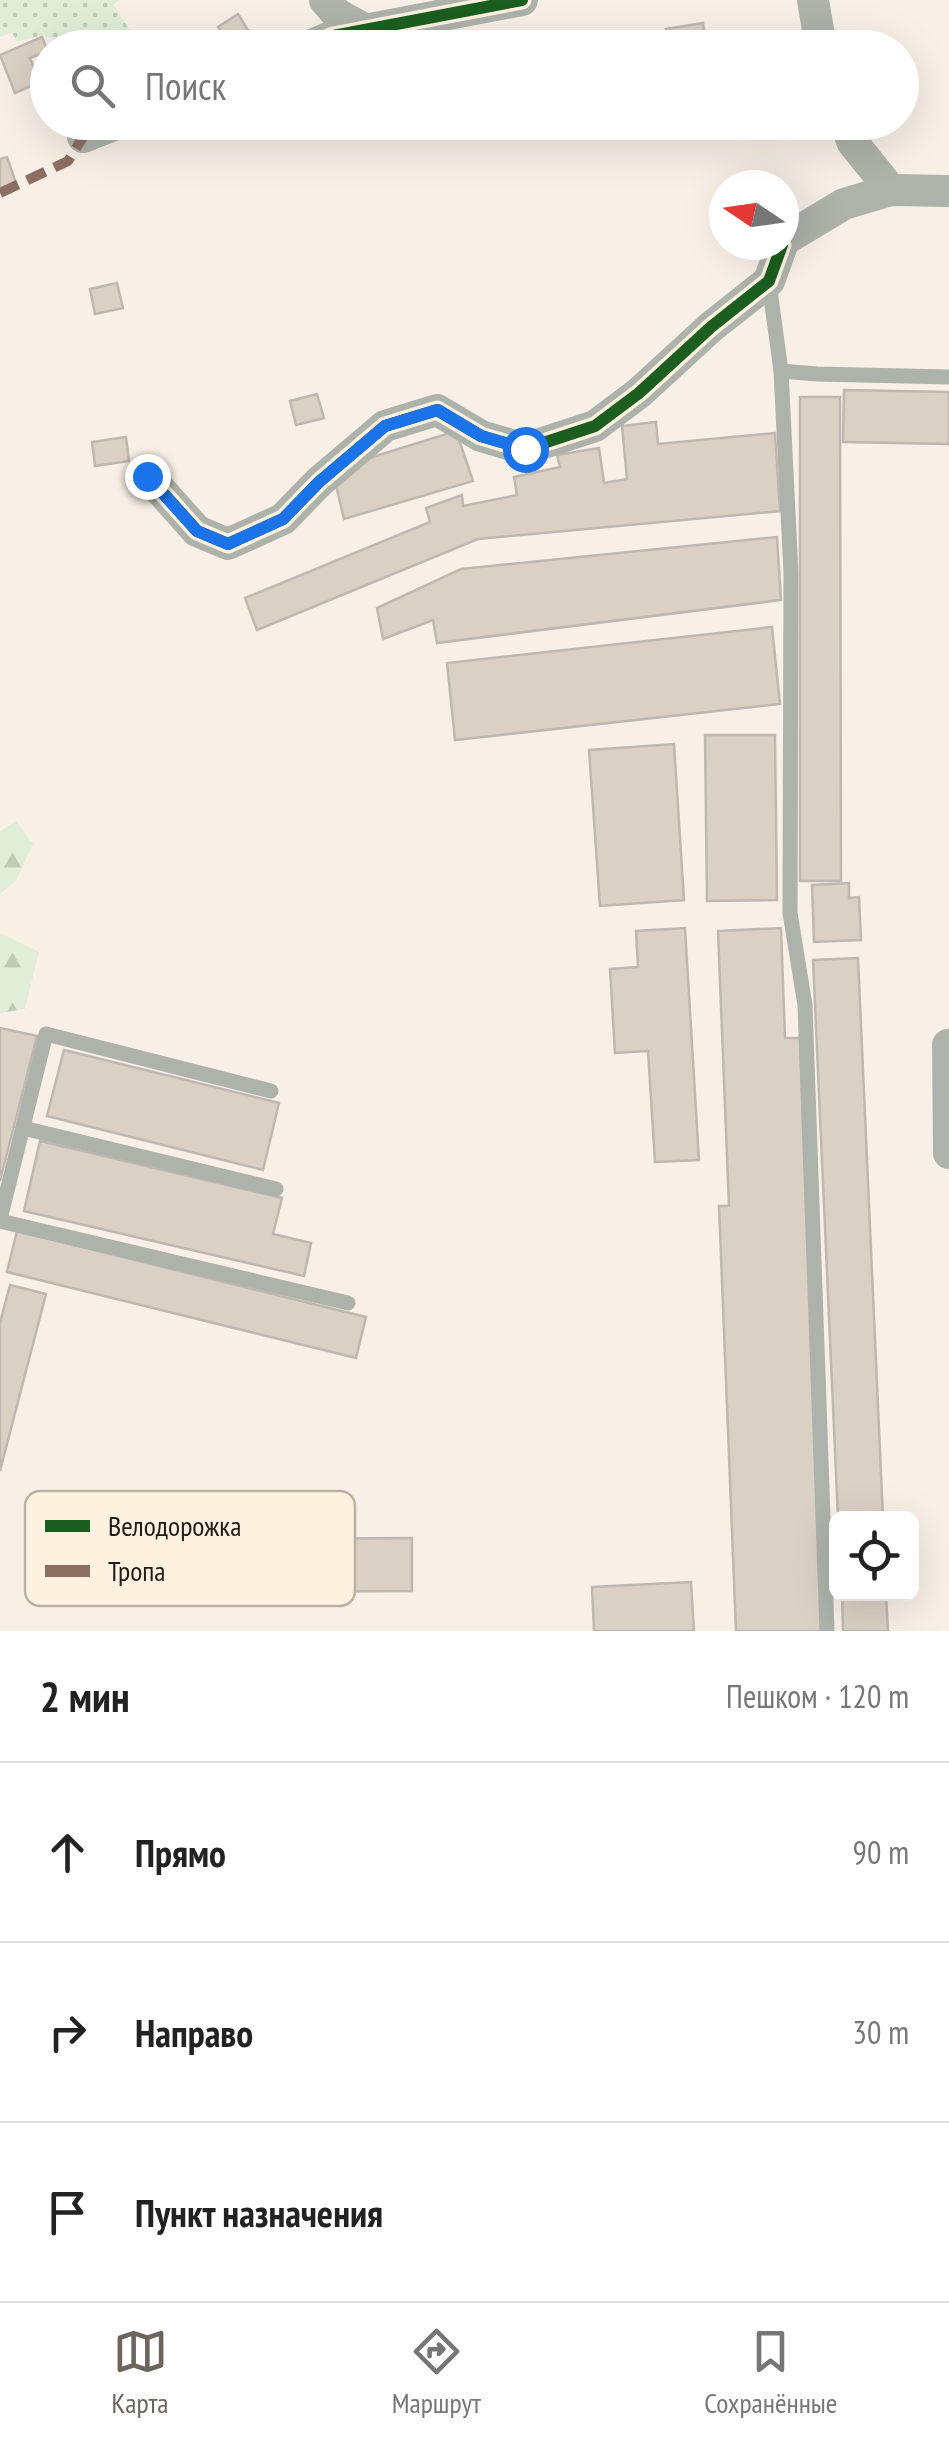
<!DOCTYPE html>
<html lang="ru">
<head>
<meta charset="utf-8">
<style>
  :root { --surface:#fff; --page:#f2f2f2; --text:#222; --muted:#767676; --line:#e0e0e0; --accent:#6c655d }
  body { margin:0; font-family:"PT Sans Narrow",sans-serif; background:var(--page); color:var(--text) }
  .controls { position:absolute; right:30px; bottom:30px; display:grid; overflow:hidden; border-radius:15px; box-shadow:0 10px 40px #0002 }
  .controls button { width:90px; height:90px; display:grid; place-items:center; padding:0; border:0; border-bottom:2px solid var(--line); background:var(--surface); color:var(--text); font:50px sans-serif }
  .compass { position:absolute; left:709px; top:170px; width:90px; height:90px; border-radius:50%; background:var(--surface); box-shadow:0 10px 40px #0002; rotate:283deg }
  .stop { position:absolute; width:30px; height:30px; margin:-22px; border:8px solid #1a73e8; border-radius:50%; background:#fff }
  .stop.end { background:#1a73e8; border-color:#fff; box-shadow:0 2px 10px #0008 }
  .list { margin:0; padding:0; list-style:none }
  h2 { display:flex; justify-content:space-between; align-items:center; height:130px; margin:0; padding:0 40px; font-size:42px }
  h2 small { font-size:32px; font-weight:400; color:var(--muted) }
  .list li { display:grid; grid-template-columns:65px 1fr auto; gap:30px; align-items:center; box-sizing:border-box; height:180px; padding:0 40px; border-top:2px solid var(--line) }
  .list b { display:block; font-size:38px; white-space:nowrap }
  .list em { font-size:32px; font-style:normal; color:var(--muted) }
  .icon { flex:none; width:55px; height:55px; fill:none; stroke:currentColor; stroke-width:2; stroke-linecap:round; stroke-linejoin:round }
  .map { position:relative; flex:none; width:949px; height:1631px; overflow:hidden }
  .search { position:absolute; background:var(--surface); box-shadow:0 10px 40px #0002; left:30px; right:30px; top:30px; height:110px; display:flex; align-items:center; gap:25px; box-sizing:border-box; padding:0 35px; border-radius:55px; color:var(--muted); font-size:38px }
  .sheet { height:670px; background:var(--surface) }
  nav { display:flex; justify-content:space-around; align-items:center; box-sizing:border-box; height:140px; border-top:2px solid var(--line); background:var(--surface); font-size:28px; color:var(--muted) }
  nav a { display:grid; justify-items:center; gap:5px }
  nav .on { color:var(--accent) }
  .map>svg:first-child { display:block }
</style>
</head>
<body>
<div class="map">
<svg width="949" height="1631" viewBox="0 0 949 1631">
  <defs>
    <pattern id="grass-dots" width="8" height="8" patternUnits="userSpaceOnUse" patternTransform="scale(2.5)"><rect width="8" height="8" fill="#e0eed8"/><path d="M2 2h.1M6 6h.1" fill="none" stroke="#c0ccb8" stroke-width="1.8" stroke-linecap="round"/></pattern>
    <pattern id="forest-firs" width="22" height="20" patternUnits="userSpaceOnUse" patternTransform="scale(2.5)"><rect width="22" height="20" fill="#e0eed8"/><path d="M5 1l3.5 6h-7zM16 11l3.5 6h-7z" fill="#c0ccb8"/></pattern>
  </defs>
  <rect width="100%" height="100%" fill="#f8f0e7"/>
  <path fill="url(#grass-dots)" d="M0,0H119L114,5L140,47H72L42,35L17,42L12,33L0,37Z"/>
  <g fill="url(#forest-firs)">
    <path d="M16,821L33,844L16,881L0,894V831Z"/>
    <path d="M0,933L39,952L25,1009L0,1013Z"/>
  </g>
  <g fill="#dbd0c4" stroke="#bfb8b1" stroke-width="2.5">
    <path d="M238,14L259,48H230L218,27Z"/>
    <path d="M703,23L707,48H669L666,29Z"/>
    <path d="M42,37L48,51L30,58L40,82L15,93L0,55Z"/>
    <path d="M7,157L16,183L0,188V159Z"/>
    <path d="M117,283L123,308L95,314L90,289Z"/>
    <path d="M844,390L949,392V444L843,442Z"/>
    <path d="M317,394L324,418L296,425L290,401Z"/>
    <path d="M800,397H840L841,881H800Z"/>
    <path d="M656,422L658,444L775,433L780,511L478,539L257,630L245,598L430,522L426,508L462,495L463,506L517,495L514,477L560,467L557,455L599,448L604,483L627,479L622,426Z"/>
    <path d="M456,431L473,481L344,519L335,481L363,460Z"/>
    <path d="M126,437L129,461L95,466L92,442Z"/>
    <path d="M777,537L781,600L437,643L433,620L383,639L377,608L461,569Z"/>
    <path d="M772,627L780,704L455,740L447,663Z"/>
    <path d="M705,735H775L777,900L707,901Z"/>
    <path d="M674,744L684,900L600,906L589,750Z"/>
    <path d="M849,883V898L859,897L861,940L814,942L812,885Z"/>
    <path d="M685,928L699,1160L655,1162L648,1051L615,1053L610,969L638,967L636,931Z"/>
    <path d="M781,928L785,1038H800L823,1631H736L719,1206H729L718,931Z"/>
    <path d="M858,958L883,1518H838L813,960Z"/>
    <path d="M0,1028L37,1036L0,1181Z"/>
    <path d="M64,1050L279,1103L263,1170L47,1116Z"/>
    <path d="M40,1141L282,1198L273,1234L311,1243L304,1276L24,1211Z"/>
    <path d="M17,1231L366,1317L356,1358L7,1272Z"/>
    <path d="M10,1285L46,1294L0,1471V1323Z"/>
    <path d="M412,1538V1591L71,1593V1540Z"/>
    <path d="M691,1582L694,1631H594L592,1587Z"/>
    <path d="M842,1594H886L888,1631H843Z"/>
  </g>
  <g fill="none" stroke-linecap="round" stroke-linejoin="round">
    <g stroke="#adb2ab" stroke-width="15">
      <path d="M769,283L781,371L791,573L790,913L805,1005L827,1631"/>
      <path d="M781,371L817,374L949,377"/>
      <path d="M23,1128L276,1189"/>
      <path d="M0,1219L46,1034L271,1091"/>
      <path d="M0,1221L348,1303"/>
    </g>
    <g stroke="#adb2ab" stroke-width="32">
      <path d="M325,0L337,14L366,30"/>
      <path d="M813,0L821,48"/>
      <path d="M305,48L333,36L522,0"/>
      <path d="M845,122L853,143L891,190"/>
      <path d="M83,137L121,122"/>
      <path d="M784,240L844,204L891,190L949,191"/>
      <path d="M147,475L197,531L228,544L283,519L319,482L385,426L437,410L481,436L525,449L595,426L639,393L711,327L769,281L782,245"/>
      <path d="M948,1045L949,1153"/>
    </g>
    <path stroke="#8d6e63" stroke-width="10" stroke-dasharray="20 10" stroke-linecap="butt" d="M0,193L68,161L83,137"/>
    <g stroke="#fff1e0" stroke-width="19">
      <g id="cycleway">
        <path d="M305,48L333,36L522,0"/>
        <path d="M147,475L197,531L228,544L283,519L319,482L385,426L437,410L481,436L525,449L595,426L639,393L711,327L769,281L782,245"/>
      </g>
    </g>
    <use href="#cycleway" stroke="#1b5e20" stroke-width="12"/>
  </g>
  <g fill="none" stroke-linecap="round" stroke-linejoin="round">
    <path stroke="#1a73e8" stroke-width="12" d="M147,476L197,531L228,544L283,519L319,482L385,426L438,410L481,436L525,449"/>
  </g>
  <rect x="25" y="1491" width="330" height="115" rx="15" fill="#fff1e0" stroke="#bcb0a2" stroke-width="2.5"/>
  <rect x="45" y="1520" width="45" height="12" fill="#1b5e20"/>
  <rect x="45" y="1565" width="45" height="12" fill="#8d6e63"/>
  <g font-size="28" fill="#201a13">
    <text x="108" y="1536">Велодорожка</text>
    <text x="108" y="1581">Тропа</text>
  </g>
</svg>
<div class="controls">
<button><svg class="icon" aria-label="locate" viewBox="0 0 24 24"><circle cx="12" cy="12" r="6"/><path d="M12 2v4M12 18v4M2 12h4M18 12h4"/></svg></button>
</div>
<svg class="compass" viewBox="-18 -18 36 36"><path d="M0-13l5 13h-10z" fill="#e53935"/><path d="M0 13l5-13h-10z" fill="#767676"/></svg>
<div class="stop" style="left:525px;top:449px"></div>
<div class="stop end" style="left:147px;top:476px"></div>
<div class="search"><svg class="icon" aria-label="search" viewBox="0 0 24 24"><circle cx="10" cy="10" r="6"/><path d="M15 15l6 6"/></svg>Поиск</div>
</div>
<section class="sheet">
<h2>2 мин<small>Пешком · 120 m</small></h2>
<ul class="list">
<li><svg class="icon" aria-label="ahead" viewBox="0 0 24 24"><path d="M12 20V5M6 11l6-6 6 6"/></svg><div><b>Прямо</b></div><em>90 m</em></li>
<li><svg class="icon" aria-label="right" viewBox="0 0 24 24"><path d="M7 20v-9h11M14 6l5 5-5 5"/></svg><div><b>Направо</b></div><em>30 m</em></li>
<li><svg class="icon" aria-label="arrive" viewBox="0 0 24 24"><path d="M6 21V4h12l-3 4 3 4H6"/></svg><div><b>Пункт назначения</b></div></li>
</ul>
</section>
<nav>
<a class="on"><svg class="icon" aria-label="map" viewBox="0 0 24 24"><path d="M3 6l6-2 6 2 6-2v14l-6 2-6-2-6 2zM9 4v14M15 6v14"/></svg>Карта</a>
<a><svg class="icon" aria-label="directions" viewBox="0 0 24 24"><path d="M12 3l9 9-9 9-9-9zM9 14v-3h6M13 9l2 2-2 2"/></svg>Маршрут</a>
<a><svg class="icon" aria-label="saved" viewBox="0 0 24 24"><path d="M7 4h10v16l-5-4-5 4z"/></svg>Сохранённые</a>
</nav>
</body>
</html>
